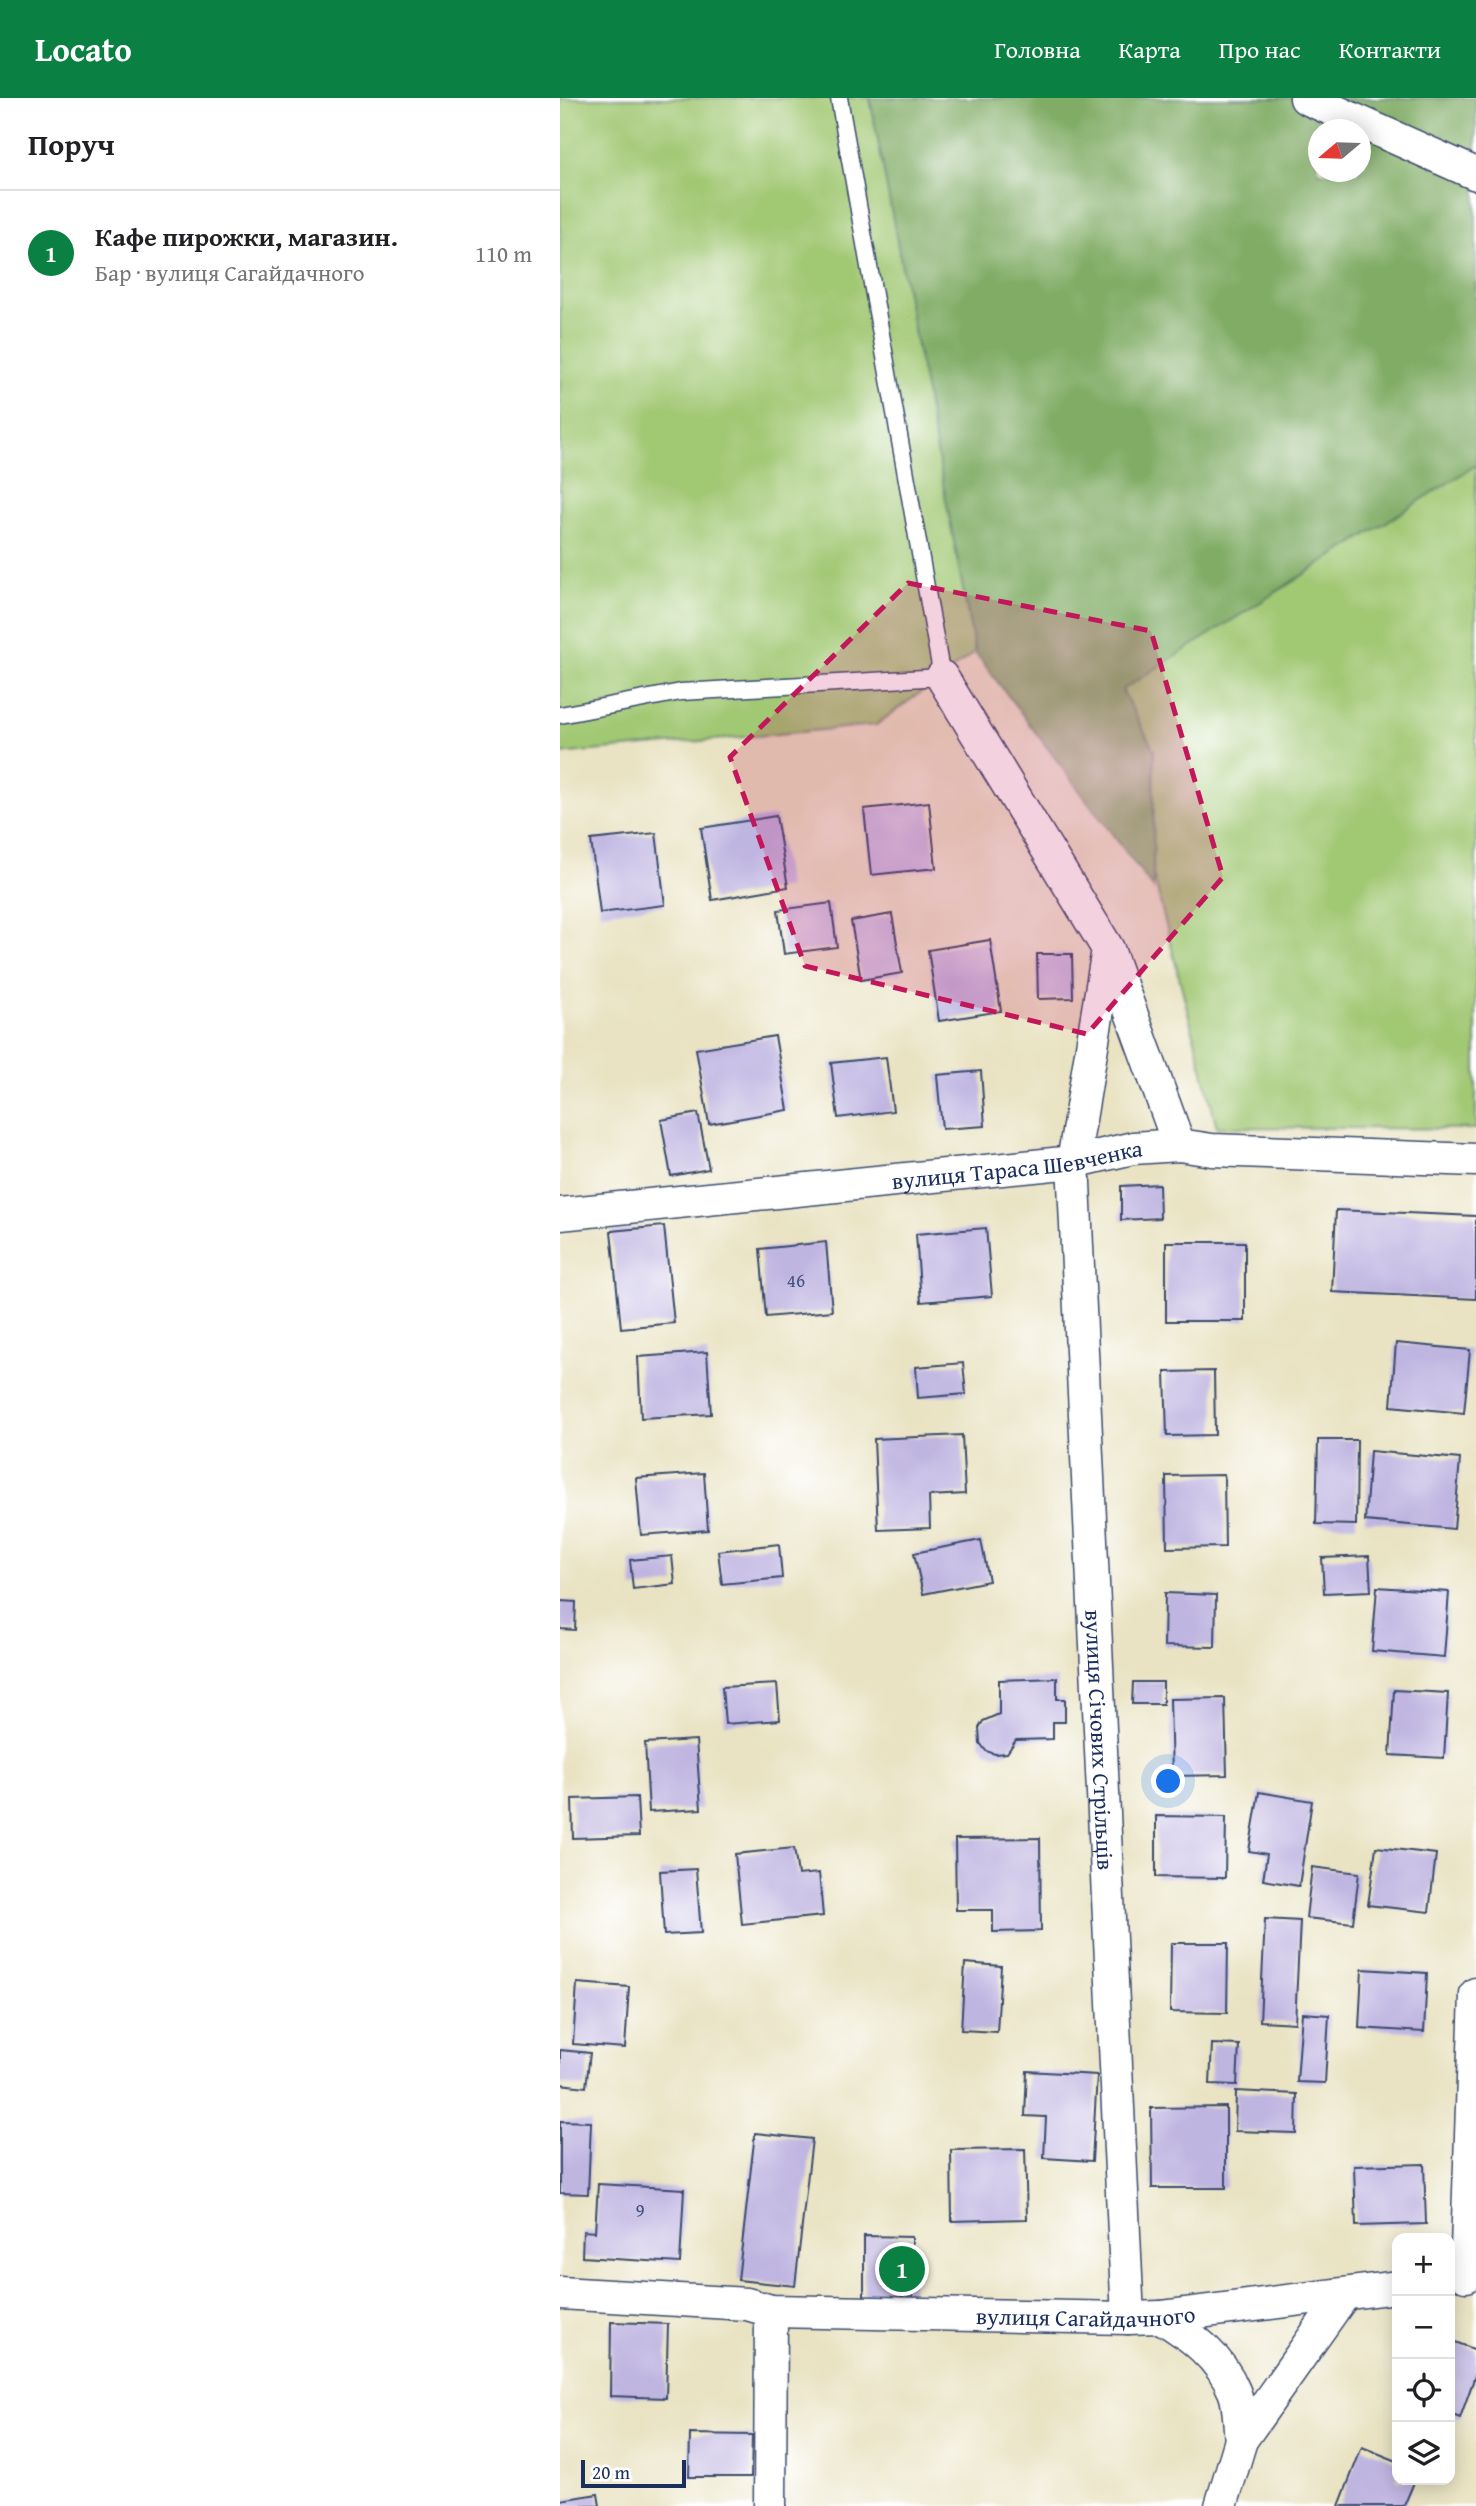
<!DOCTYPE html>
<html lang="uk">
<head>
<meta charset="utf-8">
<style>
  :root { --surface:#fff; --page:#f6f6f6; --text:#202124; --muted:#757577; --line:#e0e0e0; --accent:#0b8043 }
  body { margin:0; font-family:"Gentium Book Plus",serif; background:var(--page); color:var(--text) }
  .controls { position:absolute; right:21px; bottom:21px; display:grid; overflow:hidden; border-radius:14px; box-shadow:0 4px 18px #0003 }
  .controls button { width:63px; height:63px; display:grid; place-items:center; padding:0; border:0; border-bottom:2px solid var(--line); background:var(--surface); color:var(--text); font:35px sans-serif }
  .compass { position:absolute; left:748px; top:21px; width:63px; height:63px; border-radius:50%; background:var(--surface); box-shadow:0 4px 18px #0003; rotate:251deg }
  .scale { position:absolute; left:21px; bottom:18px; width:105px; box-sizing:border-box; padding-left:7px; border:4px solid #1b2f5e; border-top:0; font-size:19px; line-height:24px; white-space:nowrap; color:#1b2f5e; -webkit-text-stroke:5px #fff; paint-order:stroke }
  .you { position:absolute; left:609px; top:1684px; width:24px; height:24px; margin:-18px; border:5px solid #fff; border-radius:50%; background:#1a73e8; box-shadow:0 0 0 10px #1a73e833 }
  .badge { display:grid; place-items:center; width:46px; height:46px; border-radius:50%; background:var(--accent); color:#fff; font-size:23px; font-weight:700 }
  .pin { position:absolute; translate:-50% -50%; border:4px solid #fff; box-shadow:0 2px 7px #0006 }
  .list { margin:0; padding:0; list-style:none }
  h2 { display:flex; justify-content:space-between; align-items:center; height:91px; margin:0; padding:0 28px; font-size:30px }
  h2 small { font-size:23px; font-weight:400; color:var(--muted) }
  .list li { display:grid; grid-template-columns:46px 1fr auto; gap:21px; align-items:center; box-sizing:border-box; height:126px; padding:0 28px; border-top:2px solid var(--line) }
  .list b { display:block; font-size:26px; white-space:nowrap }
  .list p { margin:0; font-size:23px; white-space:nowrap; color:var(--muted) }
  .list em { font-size:23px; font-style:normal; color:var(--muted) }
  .icon { flex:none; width:38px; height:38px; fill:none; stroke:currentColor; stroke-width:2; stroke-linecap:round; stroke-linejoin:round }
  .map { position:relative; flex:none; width:916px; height:2408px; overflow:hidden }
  header { display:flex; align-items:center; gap:42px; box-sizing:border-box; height:98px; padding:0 35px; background:var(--accent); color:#fff }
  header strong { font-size:33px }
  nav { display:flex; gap:38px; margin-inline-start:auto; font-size:24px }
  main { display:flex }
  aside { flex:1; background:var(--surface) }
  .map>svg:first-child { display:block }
</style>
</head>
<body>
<header>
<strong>Locato</strong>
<nav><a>Головна</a><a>Карта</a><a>Про нас</a><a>Контакти</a></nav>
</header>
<main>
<aside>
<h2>Поруч<small></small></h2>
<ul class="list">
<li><span class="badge">1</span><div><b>Кафе пирожки, магазин.</b><p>Бар · вулиця Сагайдачного</p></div><em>110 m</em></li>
</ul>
</aside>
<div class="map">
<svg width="916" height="2408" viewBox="0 0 916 2408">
  <rect width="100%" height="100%" fill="#fff"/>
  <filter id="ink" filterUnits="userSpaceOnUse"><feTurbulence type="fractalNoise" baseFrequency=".0143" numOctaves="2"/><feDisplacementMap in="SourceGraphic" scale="14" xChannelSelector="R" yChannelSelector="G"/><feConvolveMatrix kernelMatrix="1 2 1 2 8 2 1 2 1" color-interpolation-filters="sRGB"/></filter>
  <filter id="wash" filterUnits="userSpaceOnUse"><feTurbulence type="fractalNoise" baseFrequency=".00686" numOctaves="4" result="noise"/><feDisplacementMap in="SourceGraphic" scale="28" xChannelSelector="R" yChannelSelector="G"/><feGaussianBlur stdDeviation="1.57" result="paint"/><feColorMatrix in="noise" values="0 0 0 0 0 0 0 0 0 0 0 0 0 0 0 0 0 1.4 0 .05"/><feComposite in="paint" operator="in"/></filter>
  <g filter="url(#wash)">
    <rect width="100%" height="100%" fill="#e9e3c3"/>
    <g fill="#a1c873" stroke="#5e7c68" stroke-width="2">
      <path d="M0,0H310L415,554L316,627L0,656Z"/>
      <path d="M916,324V1031L657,1029L535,546Z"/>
    </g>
    <path fill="#80ac65" stroke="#4e6e62" stroke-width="2" fill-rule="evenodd" d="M310,0H916V367L562,592L594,652L593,790L415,554ZM758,32H800V74H758Z"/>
    <g id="blocks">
      <g fill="#bfb5e1">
        <path d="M369,704L376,770L311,777L304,711Z"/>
        <path d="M216,718L228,789L152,802L141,730Z"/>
        <path d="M96,735L105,807L40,815L31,742Z"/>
        <path d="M271,805L277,849L224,856L218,812Z"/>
        <path d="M332,816L342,875L301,882L291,823Z"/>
        <path d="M430,842L441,913L379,923L368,852Z"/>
        <path d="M477,856H512L513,900L478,901Z"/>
        <path d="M215,938L228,1012L149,1026L136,951Z"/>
        <path d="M326,959L333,1013L278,1020L271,965Z"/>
        <path d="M421,973L425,1028L382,1031L377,977Z"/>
        <path d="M138,1015L149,1071L111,1078L101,1022Z"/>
        <path d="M599,1086L600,1120L561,1122V1088Z"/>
        <path d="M776,1112L916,1118V1201L772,1194Z"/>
        <path d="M104,1128L114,1225L61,1230L51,1133Z"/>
        <path d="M426,1130L432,1198L361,1204L356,1136Z"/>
        <path d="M266,1144L272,1213L206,1219L200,1151Z"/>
        <rect x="606" y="1144" width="79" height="79"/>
        <path d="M836,1245L910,1252L904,1315L831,1308Z"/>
        <path d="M147,1254L151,1316L81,1320L78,1259Z"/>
        <path d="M403,1265L406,1296L358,1300L356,1269Z"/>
        <path d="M654,1273L655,1337L607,1338L605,1274Z"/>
        <path d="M402,1337L405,1396L369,1398L370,1430L318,1432L314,1341Z"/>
        <path d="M758,1342H797L796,1427L756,1426Z"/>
        <path d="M810,1353L900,1361L894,1431L805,1423Z"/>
        <path d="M144,1375L148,1432L81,1437L76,1380Z"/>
        <path d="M664,1377L665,1449L607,1450L606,1378Z"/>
        <path d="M421,1442L429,1483L363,1496L354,1455Z"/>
        <path d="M219,1446L222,1480L162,1486L158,1453Z"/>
        <path d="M112,1458L115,1486L73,1491L70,1462Z"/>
        <path d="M809,1458L811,1493L764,1495L762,1460Z"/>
        <path d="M817,1489L889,1494L884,1559L812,1553Z"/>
        <path d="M605,1495L656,1497L655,1549L604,1548Z"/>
        <path d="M0,1503L16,1504L15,1532L0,1531Z"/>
        <path d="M497,1580V1601H505V1624H493V1641L456,1642L447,1655L435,1656L426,1653L420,1645L419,1630L423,1623L439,1616V1582Z"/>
        <path d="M573,1584H603V1606H572Z"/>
        <path d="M217,1586L220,1622L165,1626L162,1589Z"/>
        <path d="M834,1592L888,1595L884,1660L830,1657Z"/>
        <path d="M665,1600L667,1677L612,1678L610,1601Z"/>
        <path d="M136,1642L141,1711L89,1714L85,1645Z"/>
        <path d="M699,1694L752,1703L739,1788L703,1782L707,1756L689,1753Z"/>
        <path d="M77,1699L79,1738L13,1740L12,1701Z"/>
        <path d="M596,1718L666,1719L665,1780L596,1779Z"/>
        <path d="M480,1740L481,1833L433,1834V1812H396L395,1741Z"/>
        <path d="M816,1749L876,1756L869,1814L808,1807Z"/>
        <path d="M234,1750L238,1777L259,1775L263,1818L182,1826L175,1756Z"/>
        <path d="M752,1769L799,1775L793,1825L746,1820Z"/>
        <path d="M136,1771L141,1835L104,1837L100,1773Z"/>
        <path d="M705,1821L740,1823L735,1925L700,1923Z"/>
        <path d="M611,1845H668L667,1915L610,1914Z"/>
        <path d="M405,1865L441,1868L437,1934L401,1932Z"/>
        <path d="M802,1871L867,1875L864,1934L799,1930Z"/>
        <path d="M17,1885L69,1889L65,1950L13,1946Z"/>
        <path d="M742,1915L769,1917L765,1985L737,1984Z"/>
        <path d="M652,1946L679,1947L677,1987L650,1986Z"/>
        <path d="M0,1952L30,1955L26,1989L0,1986Z"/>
        <path d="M467,1973L537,1977L532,2063L484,2060L486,2019L465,2018Z"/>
        <path d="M676,1993L737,1996L736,2035L675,2033Z"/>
        <path d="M666,2009V2090H592L591,2010Z"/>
        <path d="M0,2023L31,2024L28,2096L0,2095Z"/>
        <path d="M195,2035L252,2041L235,2188L178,2182Z"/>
        <path d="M465,2051L467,2121L392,2123L391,2052Z"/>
        <path d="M864,2066L866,2126L796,2128L794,2068Z"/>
        <path d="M38,2086L124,2091L120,2165L22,2159L23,2133L35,2134Z"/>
        <path d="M304,2138L352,2139V2200H304Z"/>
        <path d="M51,2224L108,2226L106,2300L50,2298Z"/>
        <path d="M890,2242L916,2252V2275L900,2320L890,2316Z"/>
        <path d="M130,2336L192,2337L191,2379H129Z"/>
        <path d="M802,2349L837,2363V2382H855L844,2408H779Z"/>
        <path d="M38,2396L40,2408H0V2402Z"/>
      </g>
    </g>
  </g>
  <g filter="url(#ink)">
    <use href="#blocks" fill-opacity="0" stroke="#3a4a6d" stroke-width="2"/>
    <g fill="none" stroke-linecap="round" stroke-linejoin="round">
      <g stroke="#3a4a6d" stroke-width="19">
        <path id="lane" d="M0,617L121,594L382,579L279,0"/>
      </g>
      <g stroke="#3a4a6d" stroke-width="35">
        <g id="street">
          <path d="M746,0L916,76"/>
          <path id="s1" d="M382,579L548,851L513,1064L568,2220"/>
          <path d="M549,854L619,1047"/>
          <path id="s2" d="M0,1116L513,1064L573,1050L619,1047L652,1052L916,1062"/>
          <path d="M906,2178L916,1896"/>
          <path id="s3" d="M0,2195L187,2206L211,2213L568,2220L601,2219L837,2189"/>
          <path d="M601,2219C631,2237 660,2259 674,2293C680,2307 679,2327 681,2342"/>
          <path d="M210,2408L211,2213"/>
          <path d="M661,2408L681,2342L783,2198"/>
        </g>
      </g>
      <use href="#lane" stroke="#fff" stroke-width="16"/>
      <use href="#street" stroke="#fff" stroke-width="32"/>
    </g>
  </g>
  <path fill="#c2185b" fill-opacity="0.2" stroke="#c2185b" stroke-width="5" stroke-dasharray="14 9" stroke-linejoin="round" d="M348,485L591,533L663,779L527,936L245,868L170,659Z"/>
  <g text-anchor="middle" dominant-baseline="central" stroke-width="5" stroke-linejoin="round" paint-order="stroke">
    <g font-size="19" fill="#44507f">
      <text x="236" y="1182">46</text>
      <text x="80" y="2112">9</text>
    </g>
    <g font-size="23" fill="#1b2f5e" stroke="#fff">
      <text stroke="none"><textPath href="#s2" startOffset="460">вулиця Тараса Шевченка</textPath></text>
      <text stroke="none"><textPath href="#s1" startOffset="1113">вулиця Січових Стрільців</textPath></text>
      <text stroke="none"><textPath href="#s3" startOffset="527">вулиця Сагайдачного</textPath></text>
    </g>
  </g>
</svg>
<div class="controls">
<button>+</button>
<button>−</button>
<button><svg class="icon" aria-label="locate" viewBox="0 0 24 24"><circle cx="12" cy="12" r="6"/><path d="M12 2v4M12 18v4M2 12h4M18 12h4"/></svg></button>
<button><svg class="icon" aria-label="layers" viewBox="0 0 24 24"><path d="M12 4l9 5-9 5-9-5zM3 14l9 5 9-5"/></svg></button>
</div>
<svg class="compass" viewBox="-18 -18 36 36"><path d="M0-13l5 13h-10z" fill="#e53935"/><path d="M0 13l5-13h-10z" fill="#757577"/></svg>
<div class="scale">20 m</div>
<div class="you"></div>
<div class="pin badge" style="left:342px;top:2171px">1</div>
</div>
</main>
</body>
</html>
